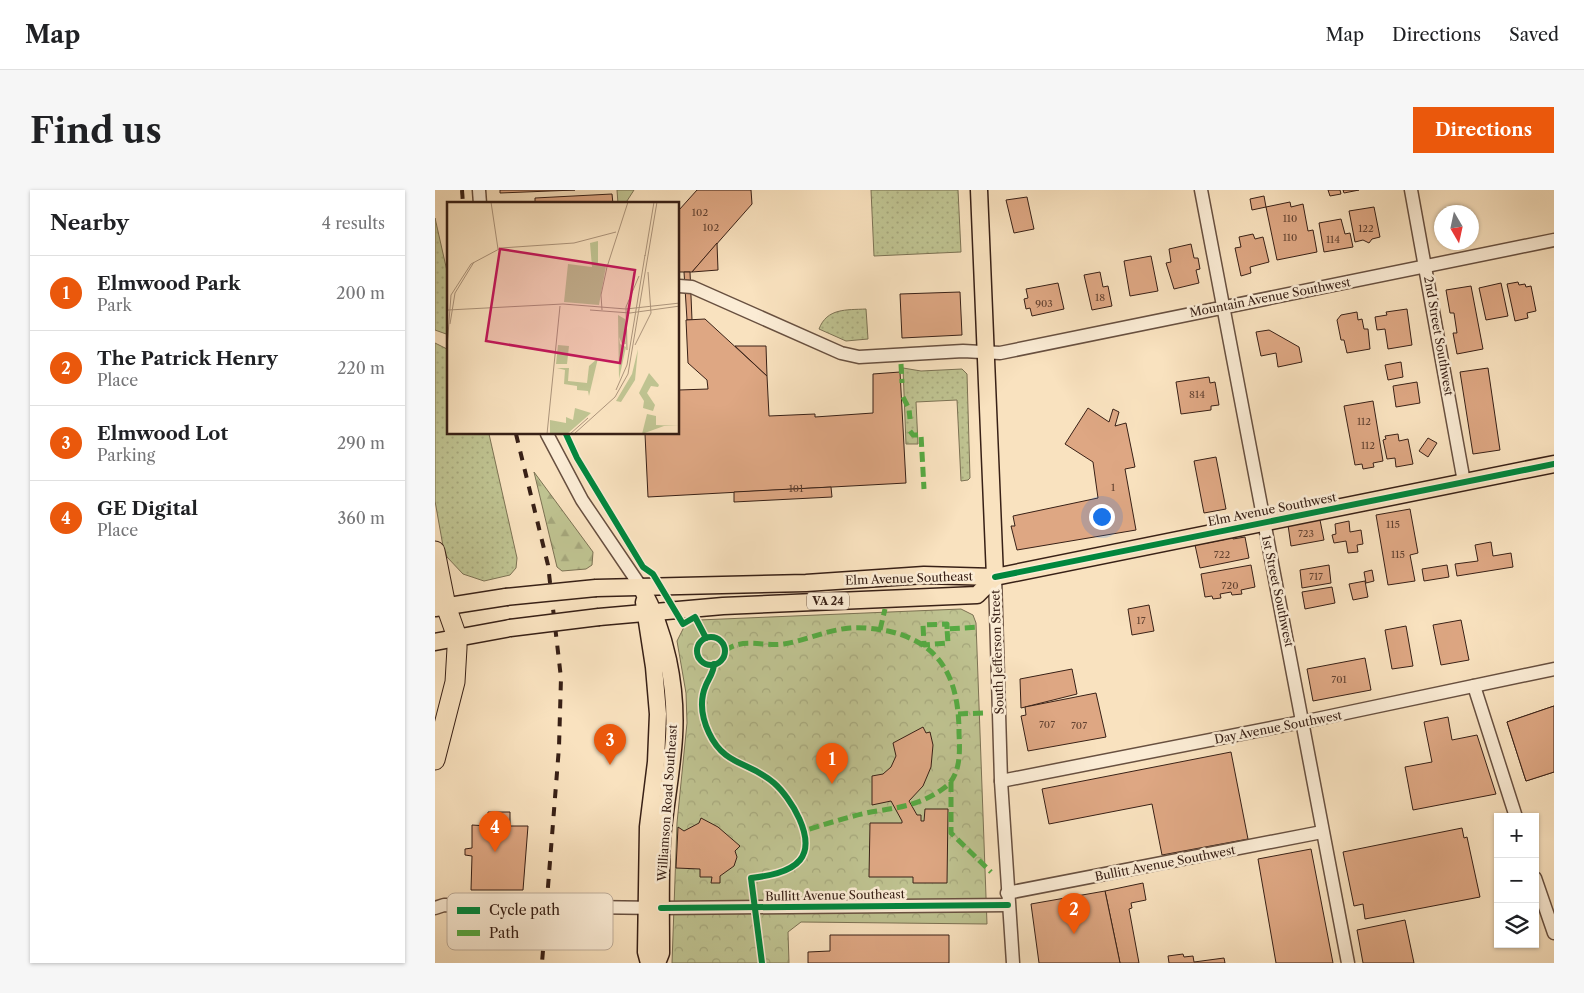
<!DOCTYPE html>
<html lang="en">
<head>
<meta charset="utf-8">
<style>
  :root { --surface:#fff; --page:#f6f6f6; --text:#202124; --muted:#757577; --line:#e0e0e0; --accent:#ea580c }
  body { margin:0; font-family:"Libre Caslon Text",serif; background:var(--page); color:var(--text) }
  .controls { position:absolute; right:15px; bottom:15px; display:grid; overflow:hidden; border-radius:0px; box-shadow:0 1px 4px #0004 }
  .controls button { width:45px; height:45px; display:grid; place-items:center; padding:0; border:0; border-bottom:1px solid var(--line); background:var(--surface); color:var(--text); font:25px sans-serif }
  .compass { position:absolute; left:999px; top:15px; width:45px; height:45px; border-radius:50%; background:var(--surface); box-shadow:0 1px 4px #0004; rotate:171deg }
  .you { position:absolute; left:666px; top:326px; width:18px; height:18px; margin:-12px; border:4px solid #fff; border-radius:50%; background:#1a73e8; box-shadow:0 0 0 8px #1a73e833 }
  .badge { display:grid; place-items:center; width:32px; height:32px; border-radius:50%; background:var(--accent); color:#fff; font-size:16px; font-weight:700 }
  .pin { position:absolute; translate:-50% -41px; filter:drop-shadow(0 1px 2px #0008) }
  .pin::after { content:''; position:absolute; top:26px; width:18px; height:15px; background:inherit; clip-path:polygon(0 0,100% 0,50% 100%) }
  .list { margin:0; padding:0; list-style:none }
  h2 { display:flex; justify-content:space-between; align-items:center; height:65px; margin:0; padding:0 20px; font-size:21px }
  h2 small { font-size:16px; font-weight:400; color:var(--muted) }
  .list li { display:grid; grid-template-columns:32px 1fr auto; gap:15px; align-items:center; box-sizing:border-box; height:75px; padding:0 20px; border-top:1px solid var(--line) }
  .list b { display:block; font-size:19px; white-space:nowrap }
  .list p { margin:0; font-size:16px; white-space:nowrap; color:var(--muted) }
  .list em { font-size:16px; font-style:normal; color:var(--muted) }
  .icon { flex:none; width:28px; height:28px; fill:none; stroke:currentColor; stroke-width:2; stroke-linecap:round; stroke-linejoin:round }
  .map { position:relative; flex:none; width:1119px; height:773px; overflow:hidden; border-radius:0px }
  header { display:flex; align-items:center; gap:30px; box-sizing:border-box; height:70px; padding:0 25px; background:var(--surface); border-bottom:1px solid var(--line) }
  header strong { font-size:24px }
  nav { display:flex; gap:28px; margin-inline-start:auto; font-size:18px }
  .intro { display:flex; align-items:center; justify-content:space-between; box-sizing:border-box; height:120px; padding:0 30px }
  h1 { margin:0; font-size:35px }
  .button { padding:12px 22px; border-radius:0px; background:var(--accent); color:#fff; font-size:18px; font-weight:700 }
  main { display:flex; gap:30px; padding:0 30px }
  aside { flex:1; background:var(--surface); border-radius:0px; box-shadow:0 1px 4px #0004 }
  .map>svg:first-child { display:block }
</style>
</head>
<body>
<header>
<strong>Map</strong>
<nav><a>Map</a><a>Directions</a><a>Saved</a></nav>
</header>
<div class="intro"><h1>Find us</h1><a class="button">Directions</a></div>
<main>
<aside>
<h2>Nearby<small>4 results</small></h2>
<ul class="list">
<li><span class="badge">1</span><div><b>Elmwood Park</b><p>Park</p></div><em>200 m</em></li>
<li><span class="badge">2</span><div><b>The Patrick Henry</b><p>Place</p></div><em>220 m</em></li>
<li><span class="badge">3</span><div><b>Elmwood Lot</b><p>Parking</p></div><em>290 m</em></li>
<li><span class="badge">4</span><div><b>GE Digital</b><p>Place</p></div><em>360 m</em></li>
</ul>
</aside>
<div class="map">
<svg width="1119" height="773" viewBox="0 0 1119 773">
  <defs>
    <pattern id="grass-dots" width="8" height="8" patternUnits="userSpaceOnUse" patternTransform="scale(1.25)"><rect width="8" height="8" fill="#bfc391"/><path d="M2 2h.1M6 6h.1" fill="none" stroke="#a5a77c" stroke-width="1.8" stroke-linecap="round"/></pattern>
    <pattern id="forest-firs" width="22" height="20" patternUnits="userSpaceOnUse" patternTransform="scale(1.25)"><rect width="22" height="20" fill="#bfc391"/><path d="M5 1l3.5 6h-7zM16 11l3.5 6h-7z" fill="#a5a77c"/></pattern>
    <pattern id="park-crowns" width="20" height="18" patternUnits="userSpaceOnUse" patternTransform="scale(1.25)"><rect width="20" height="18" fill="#bfc391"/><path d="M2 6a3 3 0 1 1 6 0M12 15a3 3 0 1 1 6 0" fill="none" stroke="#a5a77c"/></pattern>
  </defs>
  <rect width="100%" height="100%" fill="#f9e2bf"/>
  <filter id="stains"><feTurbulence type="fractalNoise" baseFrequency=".004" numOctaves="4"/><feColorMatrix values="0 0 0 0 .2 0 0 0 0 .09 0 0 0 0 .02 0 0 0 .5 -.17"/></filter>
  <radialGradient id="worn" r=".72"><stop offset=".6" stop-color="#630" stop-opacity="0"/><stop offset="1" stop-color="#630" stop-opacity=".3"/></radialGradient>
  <g fill="url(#grass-dots)" stroke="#7c7254">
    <path d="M436,0H523L526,62L439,66Z"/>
    <path d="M0,28L14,90V145L0,140Z"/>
    <path d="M431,119L433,149L411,151L384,139C392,118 411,120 431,119Z"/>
    <path d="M0,153L14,160V244H54L82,368L81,378L75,385L49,391L28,384L12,367L8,356L0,311Z"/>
    <path d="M468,178L486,181L527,179L532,184L535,288L533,290L526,291L522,210L481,212L483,254H471Z"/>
  </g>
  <g fill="url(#forest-firs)" stroke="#7c7254">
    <path d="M182,0H199L190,14H183Z"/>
    <path d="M99,282L158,362L157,375L151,379L127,381L122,377Z"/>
  </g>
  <path fill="url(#park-crowns)" stroke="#7c7254" d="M526,419L538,425L541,433L552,734L366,732L353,742L354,773H237L242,633L252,533L251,503L242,451L249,437L264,430Z"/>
  <g fill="#dea783" stroke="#382016">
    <path d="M65,0H140L65,3Z"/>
    <path d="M262,0H316L317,14L257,82H244V20Z"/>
    <path d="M893,0H905L906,4L895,6Z"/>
    <path d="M908,0H924L909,3Z"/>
    <path d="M177,4L178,14H100V8Z"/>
    <path d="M829,6L831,17L817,20L815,9Z"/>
    <path d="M592,7L599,39L579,43L571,10Z"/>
    <path d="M855,12L856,17L868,14L873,41L878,40L882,62L842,70L831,17Z"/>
    <path d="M939,17L945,47L937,49L934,53L928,50L920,52L914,21Z"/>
    <path d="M906,29L910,44L915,43L918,57L889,62L884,33Z"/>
    <path d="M818,44L820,49L828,47L834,72L815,77L816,83L806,86L800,58L806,57L804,47Z"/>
    <path d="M282,53L283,80L257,82Z"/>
    <path d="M756,54L759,68H763L765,79L761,80L764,93L739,99L731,73L736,72L734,59Z"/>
    <path d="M716,66L723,101L695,106L689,71Z"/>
    <path d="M249,82H255L257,130H252Z"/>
    <path d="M665,82L668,97L673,96L677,116L657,120L649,85Z"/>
    <path d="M1083,92L1084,95L1090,94L1091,97L1096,96L1101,121L1092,123L1093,128L1080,131L1072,94Z"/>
    <path d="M623,93L629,119L597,126L595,118L591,119L589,109L593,108L591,99Z"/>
    <path d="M1066,93L1073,126L1051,130L1044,98Z"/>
    <path d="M1036,96L1048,159L1022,164L1018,143H1022L1019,123H1015L1011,100Z"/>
    <path d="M525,102L527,145L467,148L465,104Z"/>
    <path d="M972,119L977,155L953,159L950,139L942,140L940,127L952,125L951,122Z"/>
    <path d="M922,122L923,130L927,129L929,139H933L935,159L912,163L909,150H906L902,130L906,125Z"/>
    <path d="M270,129L332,186L334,226L380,224V227L438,223V184L465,182L471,293L213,307L210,244H244V200L273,199L272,190L253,173L251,130Z"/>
    <path d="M834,140L864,157L867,172L843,177L841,163L826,166L821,142Z"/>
    <path d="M300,156H331L332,186Z"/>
    <path d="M966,172L968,187L953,190L950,175Z"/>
    <path d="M1053,178L1065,260L1038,264L1025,182Z"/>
    <path d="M774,187L775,193L780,192L784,215L776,216V220L746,224L741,192Z"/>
    <path d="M982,192L985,213L961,217L958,196Z"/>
    <path d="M938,211L948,271L938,273L939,277L928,279L927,274L920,275L909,216Z"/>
    <path d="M653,218L674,232L678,219L684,222L680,236L691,233L700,277L690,279L701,340L582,360L576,336H580L578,326L663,308L658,272L630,254Z"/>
    <path d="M963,244L964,251L973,249L978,274L961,277L960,268L952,269L948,250L951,249L950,246Z"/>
    <path d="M993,248L1002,253L993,267L984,261Z"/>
    <path d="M781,267L791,319L769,323L759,271Z"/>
    <path d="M396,297L397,307L299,312V302Z"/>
    <path d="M975,319L983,363L975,365L980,391L953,395L941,325Z"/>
    <path d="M885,330L889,350L856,356L853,335Z"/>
    <path d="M914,331L915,342L926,340L928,354L922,355L923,362L913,363L911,351L899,353L897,345L901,344L900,334Z"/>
    <path d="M797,346L798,349L810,347L814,368L765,378L760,355L771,350L772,353L792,349L791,347Z"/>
    <path d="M1056,352L1058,366L1076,363L1078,377L1022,386L1020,374L1043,371L1040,355Z"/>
    <path d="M816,375L820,397L806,400L807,404L797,405L796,402L785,404L786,408L778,409L777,406L770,407L766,384Z"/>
    <path d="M894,375L896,393L867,398L865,380Z"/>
    <path d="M1012,375L1014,387L989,391L987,379Z"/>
    <path d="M937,380L939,391L931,393L929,382Z"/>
    <path d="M930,391L933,407L918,410L914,394Z"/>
    <path d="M897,397L900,413L870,419L867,402Z"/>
    <path d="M714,415L719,441L697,445L693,419Z"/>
    <path d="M1026,430L1034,470L1006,475L998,435Z"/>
    <path d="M971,436L978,476L957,479L950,440Z"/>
    <path d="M930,468L936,500L878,511L872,479Z"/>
    <path d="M637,479L642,504L586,518L585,489Z"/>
    <path d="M661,503L671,547L593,561L586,526L591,525L590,517Z"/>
    <path d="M1119,516V582L1091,591L1072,532Z"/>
    <path d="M1119,516V582L1091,591L1072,532Z"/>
    <path d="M1013,527L1017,550L1042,545L1061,604L978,620L970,577L997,572L989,532Z"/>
    <path d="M488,537L491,543L495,542L498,555L496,577L488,596L474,611L482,625H486V631H489L490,619H513L512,693H478V687H434L435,633H467V631L456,611L437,615V586L448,584L456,577L461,566L458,553Z"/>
    <path d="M796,562L813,649L727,665L717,614L614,634L607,599Z"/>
    <path d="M53,622H75V636H93L88,700H36L37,666L30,665V659L37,658V635L53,636Z"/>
    <path d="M266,628L283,637L305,656L300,661L302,667L299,676L285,686V693H276L277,687H265V679L241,678L243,637L249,641L264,633Z"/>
    <path d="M1027,638L1029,648L1032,647L1045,707L930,729L928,714L919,716L908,662Z"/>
    <path d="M876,659L898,773H841L823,669Z"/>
    <path d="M708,693L711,710L696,713L697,718L694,719L704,773H685L670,701Z"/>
    <path d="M670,701L685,773H604L596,714Z"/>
    <path d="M970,730L979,773H928L922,740Z"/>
    <path d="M395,745H514V773H373V762L395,761Z"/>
    <path d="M748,764L749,767L758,766L759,772L789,768L790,773H734L733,766Z"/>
  </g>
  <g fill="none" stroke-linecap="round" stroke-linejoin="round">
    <g stroke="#685040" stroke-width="15">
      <g id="minor">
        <path d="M44,0L45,14"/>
        <path d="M766,0L913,773"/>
        <path d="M976,0L1029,292"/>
        <path d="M244,96L257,97L406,163L424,167L528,161L565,163L1119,50"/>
        <path d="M112,244L147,310L206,397"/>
        <path d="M560,387L566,591L578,773"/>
        <path d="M1039,496L1081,627"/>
        <path d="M566,591L882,529L1119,479"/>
        <path d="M1100,688L1119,743"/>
        <path d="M572,703L887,642"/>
        <path d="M0,718L9,715L226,718L573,715"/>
      </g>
    </g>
    <g stroke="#382016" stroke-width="19">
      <g id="major">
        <path d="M544,0L560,387"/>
        <path d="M206,397C231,442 242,496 239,547C237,581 230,615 227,649C225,687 226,725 226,763L222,773"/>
        <path d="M161,398L371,393L489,385L560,387L1119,274"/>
        <path d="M209,412L219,477L223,524L221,572L213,637L211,762L214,773"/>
        <path d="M0,418L71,407"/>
        <path d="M164,427L288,416L542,405L560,387"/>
        <path d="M0,452L75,438"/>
      </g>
    </g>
    <g stroke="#382016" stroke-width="21">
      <path id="highway" d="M0,361L11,416L22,447V458L20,492L0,570"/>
    </g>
    <use href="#minor" stroke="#fbecd5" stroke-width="12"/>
    <use href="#major" stroke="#f9e2bf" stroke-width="16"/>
    <use href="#highway" stroke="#f9e2bf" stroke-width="19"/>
    <g stroke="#382016" stroke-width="4" stroke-dasharray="9 9" stroke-linecap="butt">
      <path d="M27,0L28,14"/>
      <path d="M81,244L113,375L126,488L124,557L107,773"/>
    </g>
    <g stroke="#382016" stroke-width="19" stroke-linecap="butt">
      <g id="major-bridge">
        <path d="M71,407L161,398"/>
        <path d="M75,438L164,427"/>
      </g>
    </g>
    <use href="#major-bridge" stroke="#f9e2bf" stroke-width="16"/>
    <g stroke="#55aa42" stroke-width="5" stroke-dasharray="10 5" stroke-linecap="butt">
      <path d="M466,174L467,193"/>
      <path d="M468,207L474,219L475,229"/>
      <path d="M475,241L478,245H486L489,299"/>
      <path d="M512,439V434L488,435L489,455L513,453L512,439L544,437"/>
      <path d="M445,440L450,419"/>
      <path d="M290,461C307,447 329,457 349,454C372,450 392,440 415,438C428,437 441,439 453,441C507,453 524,490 524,543C525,562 526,586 509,598C487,614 468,617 442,621C417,625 392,634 368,641"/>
      <path d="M523,524L549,523"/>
      <path d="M516,592V643L556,682"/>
    </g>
    <g stroke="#fbecd5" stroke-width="9">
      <g id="cycleway">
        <path d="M131,244L142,268L208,377L218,384L248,434L260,427L271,448"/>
        <path d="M560,387L1119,274"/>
        <circle cx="276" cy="461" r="14"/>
        <path d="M279,474C279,482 274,488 271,495C264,511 267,528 274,543C290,577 314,571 339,593C355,607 382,649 365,670C354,683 332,686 316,688L327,773"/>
        <path d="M226,718L573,715"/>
      </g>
    </g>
    <use href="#cycleway" stroke="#00873e" stroke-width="6"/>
  </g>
  <g text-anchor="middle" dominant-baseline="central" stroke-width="5" stroke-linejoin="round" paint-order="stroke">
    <g font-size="10" fill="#624231">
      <text x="265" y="22">102</text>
      <text x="855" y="28">110</text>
      <text x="276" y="37">102</text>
      <text x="931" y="38">122</text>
      <text x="855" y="47">110</text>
      <text x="898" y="49">114</text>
      <text x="665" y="107">18</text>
      <text x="609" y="113">903</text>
      <text x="762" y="204">814</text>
      <text x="929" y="231">112</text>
      <text x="933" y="255">112</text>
      <text x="678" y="297">1</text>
      <text x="361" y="298">101</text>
      <text x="958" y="334">115</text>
      <text x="871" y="343">723</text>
      <text x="787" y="364">722</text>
      <text x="963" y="364">115</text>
      <text x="881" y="386">717</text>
      <text x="795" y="395">720</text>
      <text x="706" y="430">17</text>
      <text x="904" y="489">701</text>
      <text x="612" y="534">707</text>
      <text x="644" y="535">707</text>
    </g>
    <rect fill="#fbecd5" stroke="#725d4f" stroke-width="1" x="372" y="402.5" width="42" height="17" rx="4"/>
    <g font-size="11" font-weight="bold" fill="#382016">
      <text x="393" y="411">VA 24</text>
    </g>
    <g font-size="12" fill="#382016" stroke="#fbecd5">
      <text transform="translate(835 107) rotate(-11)">Mountain Avenue Southwest</text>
      <text transform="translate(1004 146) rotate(80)">2nd Street Southwest</text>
      <text transform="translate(837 319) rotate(-11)">Elm Avenue Southwest</text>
      <text transform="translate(474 388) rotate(-2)">Elm Avenue Southeast</text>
      <text transform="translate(843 401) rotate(78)">1st Street Southwest</text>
      <text transform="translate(562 462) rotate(-92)">South Jefferson Street</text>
      <text transform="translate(843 537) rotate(-11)">Day Avenue Southwest</text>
      <text transform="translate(232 613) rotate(-86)">Williamson Road Southeast</text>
      <text transform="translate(730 673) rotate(-11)">Bullitt Avenue Southwest</text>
      <text transform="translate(400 705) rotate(-1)">Bullitt Avenue Southeast</text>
    </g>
  </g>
  <g transform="translate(12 12)">
    <rect width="232" height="232" fill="#f9e2bf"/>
    <path d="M171,113L178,117L179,142H175L172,135L173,142L179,145L172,177ZM111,143L122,144L120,162H109ZM128,206L144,211L120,232H103V218L119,221V215L126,218Z" fill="#bfc391"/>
    <path d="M191,147L188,178L174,200L169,199L185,172ZM151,156L142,194L141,189L130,188V184L117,182L118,168L110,166H122L121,179L140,181L142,164ZM202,171L212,183L211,185L204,184L200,191L208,203L206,209L196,206L197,199L192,191ZM200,212L209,214V223L232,224H217L195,232Z" fill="#bfc391"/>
    <path d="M151,39V62L159,64L152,103L117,100L121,62L145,65L143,41Z" fill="#bfc391"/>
    <path fill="none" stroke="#ac947b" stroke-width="1" d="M44,0L51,47M198,54L207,0M1,108L116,102L179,107L233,101M143,108L183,111L233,104M155,108L154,93L160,65L181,0M3,122L8,91L27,60M188,143L204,111L201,70M0,146L4,93L24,62L54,46L127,41L169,30M180,148L179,105L192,74M169,188L180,163L198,53M100,232L113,104M123,232L141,216M127,232L168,195L181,172L210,0"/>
    <path fill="#c2185b" fill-opacity="0.15" stroke="#c2185b" stroke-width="2.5" d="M53,47L188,68L173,161L39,139Z"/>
    <rect width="232" height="232" fill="none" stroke="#382016" stroke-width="2.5"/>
  </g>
  <rect x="12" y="703" width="166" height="57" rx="8" fill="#fbecd5" stroke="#c0af9c" stroke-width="1"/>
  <rect x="22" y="717" width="23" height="7" fill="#00873e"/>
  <rect x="22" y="740" width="23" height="6" fill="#55aa42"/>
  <g font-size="14" fill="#382016">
    <text x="54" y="725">Cycle path</text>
    <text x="54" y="748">Path</text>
  </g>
  <rect width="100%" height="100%" filter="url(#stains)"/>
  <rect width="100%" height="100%" fill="url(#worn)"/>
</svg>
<div class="controls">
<button>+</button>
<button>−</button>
<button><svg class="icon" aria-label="layers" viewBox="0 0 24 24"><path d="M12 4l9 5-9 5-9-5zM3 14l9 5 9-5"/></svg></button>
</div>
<svg class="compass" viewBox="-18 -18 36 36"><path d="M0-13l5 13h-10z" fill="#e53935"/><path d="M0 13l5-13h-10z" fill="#757577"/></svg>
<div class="you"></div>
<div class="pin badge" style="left:397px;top:594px">1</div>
<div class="pin badge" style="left:639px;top:744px">2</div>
<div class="pin badge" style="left:175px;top:575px">3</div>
<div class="pin badge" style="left:60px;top:662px">4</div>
</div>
</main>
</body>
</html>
